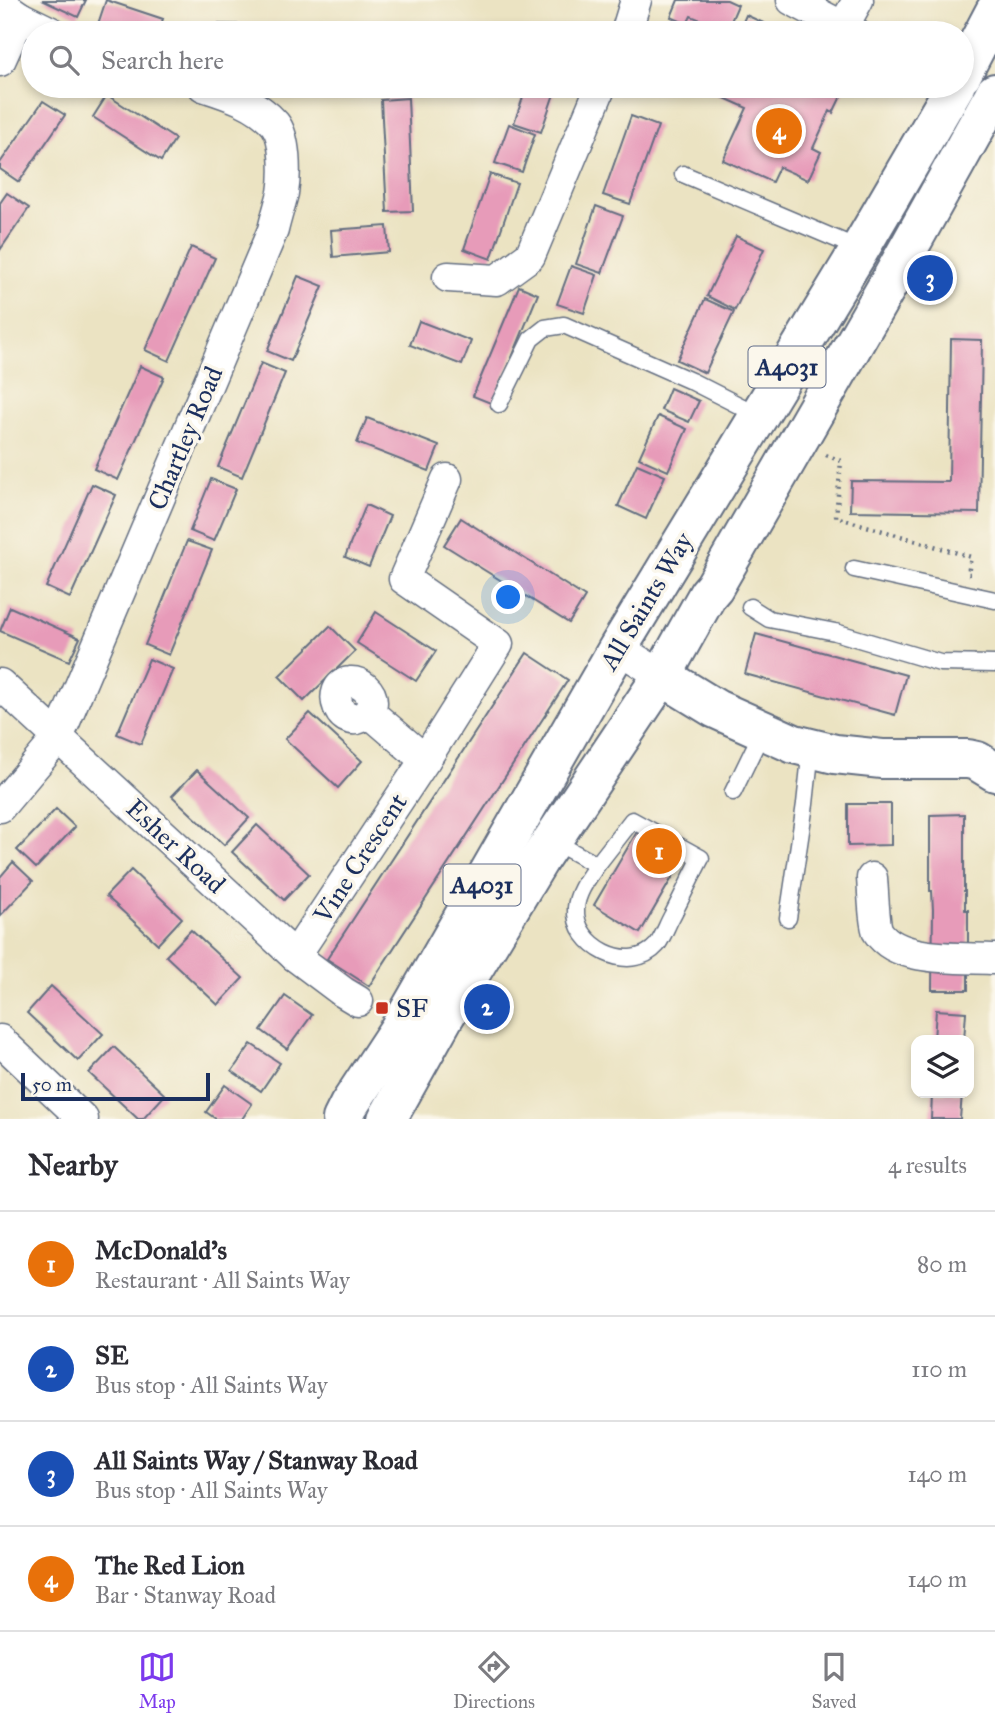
<!DOCTYPE html>
<html lang="en">
<head>
<meta charset="utf-8">
<style>
  :root { --surface:#fff; --page:#f7f7f7; --text:#2b2b33; --muted:#7c7c81; --line:#e1e1e2; --accent:#7c3aed }
  body { margin:0; font-family:"IM FELL Great Primer",serif; background:var(--page); color:var(--text) }
  .controls { position:absolute; right:21px; bottom:21px; display:grid; overflow:hidden; border-radius:14px; box-shadow:0 4px 10px #0003 }
  .controls button { width:63px; height:63px; display:grid; place-items:center; padding:0; border:0; border-bottom:2px solid var(--line); background:var(--surface); color:var(--text); font:35px sans-serif }
  .scale { position:absolute; left:21px; bottom:18px; width:189px; box-sizing:border-box; padding-left:7px; border:4px solid #1b2f5e; border-top:0; font-size:19px; line-height:24px; white-space:nowrap; color:#1b2f5e; -webkit-text-stroke:5px #fbf7ec; paint-order:stroke }
  .you { position:absolute; left:509px; top:598px; width:24px; height:24px; margin:-18px; border:5px solid #fff; border-radius:50%; background:#1a73e8; box-shadow:0 0 0 10px #1a73e833 }
  .badge { display:grid; place-items:center; width:46px; height:46px; border-radius:50%; background:var(--accent); color:#fff; font-size:23px; font-weight:700 }
  .pin { position:absolute; translate:-50% -50%; border:4px solid #fff; box-shadow:0 2px 7px #0006 }
  .list { margin:0; padding:0; list-style:none }
  h2 { display:flex; justify-content:space-between; align-items:center; height:91px; margin:0; padding:0 28px; font-size:30px }
  h2 small { font-size:23px; font-weight:400; color:var(--muted) }
  .list li { display:grid; grid-template-columns:46px 1fr auto; gap:21px; align-items:center; box-sizing:border-box; height:105px; padding:0 28px; border-top:2px solid var(--line) }
  .list b { display:block; font-size:26px; white-space:nowrap }
  .list p { margin:0; font-size:23px; white-space:nowrap; color:var(--muted) }
  .list em { font-size:23px; font-style:normal; color:var(--muted) }
  .icon { flex:none; width:38px; height:38px; fill:none; stroke:currentColor; stroke-width:2; stroke-linecap:round; stroke-linejoin:round }
  .map { position:relative; flex:none; width:995px; height:1119px; overflow:hidden }
  .search { position:absolute; background:var(--surface); box-shadow:0 4px 10px #0003; left:21px; right:21px; top:21px; height:77px; display:flex; align-items:center; gap:18px; box-sizing:border-box; padding:0 24px; border-radius:38px; color:var(--muted); font-size:26px }
  .sheet { height:511px; background:var(--surface) }
  nav { display:flex; justify-content:space-around; align-items:center; box-sizing:border-box; height:98px; border-top:2px solid var(--line); background:var(--surface); font-size:19px; color:var(--muted) }
  nav a { display:grid; justify-items:center; gap:4px }
  nav .on { color:var(--accent) }
  .map>svg:first-child { display:block }
</style>
</head>
<body>
<div class="map">
<svg width="995" height="1119" viewBox="0 0 995 1119">
  <rect width="100%" height="100%" fill="#fbf7ec"/>
  <filter id="ink" filterUnits="userSpaceOnUse"><feTurbulence type="fractalNoise" baseFrequency=".0143" numOctaves="2"/><feDisplacementMap in="SourceGraphic" scale="14" xChannelSelector="R" yChannelSelector="G"/><feConvolveMatrix kernelMatrix="1 2 1 2 8 2 1 2 1" color-interpolation-filters="sRGB"/></filter>
  <filter id="wash" filterUnits="userSpaceOnUse"><feTurbulence type="fractalNoise" baseFrequency=".00686" numOctaves="4" result="noise"/><feDisplacementMap in="SourceGraphic" scale="28" xChannelSelector="R" yChannelSelector="G"/><feGaussianBlur stdDeviation="1.57" result="paint"/><feColorMatrix in="noise" values="0 0 0 0 0 0 0 0 0 0 0 0 0 0 0 0 0 1.4 0 .05"/><feComposite in="paint" operator="in"/></filter>
  <g filter="url(#wash)">
    <rect width="100%" height="100%" fill="#ebe3c2"/>
    <g id="blocks">
      <g fill="#e79bb9">
        <path d="M42,0H86L78,17Z"/>
        <path d="M106,0L163,19L158,33H125L98,24Z"/>
        <path d="M678,0H727L738,5L726,33H705L702,32L706,22L691,16L687,24L671,17Z"/>
        <path d="M746,15L779,30L778,33H738Z"/>
        <path d="M204,24L317,26V33H204Z"/>
        <path d="M527,86L554,94L541,132L514,123Z"/>
        <path d="M714,86H846L833,113L830,111L813,148L821,152L808,180L779,167L772,182L723,160L747,108L711,92Z"/>
        <path d="M107,95L175,139L161,161L93,117Z"/>
        <path d="M408,98L413,211L387,212L381,100Z"/>
        <path d="M43,101L65,115L19,182L0,169V163Z"/>
        <path d="M631,116L658,126L630,204L603,195Z"/>
        <path d="M509,124L535,134L522,172L495,163Z"/>
        <path d="M490,174L517,183L491,259L464,249Z"/>
        <path d="M7,193L29,208L0,250V203Z"/>
        <path d="M596,206L623,216L602,273L576,264Z"/>
        <path d="M387,226L389,252L333,257L331,230Z"/>
        <path d="M736,236L764,249L735,310L707,296Z"/>
        <path d="M191,247L215,258L169,361L145,350Z"/>
        <path d="M571,266L597,275L584,313L557,304Z"/>
        <path d="M298,276L323,286L291,361L267,351Z"/>
        <path d="M519,286L538,294L493,404L473,396Z"/>
        <path d="M705,299L734,312L705,373L677,360Z"/>
        <path d="M419,321L471,341L462,365L410,345Z"/>
        <path d="M951,339L982,340L979,513L850,511L851,481L949,482Z"/>
        <path d="M261,363L285,373L242,477L218,467Z"/>
        <path d="M140,366L164,377L118,480L94,469Z"/>
        <path d="M670,388L699,401L689,422L661,410Z"/>
        <path d="M658,416L687,429L668,471L639,458Z"/>
        <path d="M367,418L439,446L429,471L357,443Z"/>
        <path d="M637,464L665,476L646,519L618,506Z"/>
        <path d="M211,479L236,489L214,541L190,531Z"/>
        <path d="M92,484L116,495L70,598L46,587Z"/>
        <path d="M366,505L390,516L369,567L345,557Z"/>
        <path d="M461,518L585,597L569,623L444,545Z"/>
        <path d="M187,541L212,550L169,655L145,645Z"/>
        <path d="M10,607L80,638L69,661L0,631Z"/>
        <path d="M376,612L436,651L416,681L357,643Z"/>
        <path d="M330,626L355,651L304,701L279,676Z"/>
        <path d="M756,634L906,675L895,715L745,674Z"/>
        <path d="M527,653L568,680L369,986L327,959Z"/>
        <path d="M149,659L173,669L141,744L117,734Z"/>
        <path d="M310,713L362,761L338,788L285,739Z"/>
        <path d="M197,770L249,818L224,845L172,796Z"/>
        <path d="M848,804H891V845L848,846Z"/>
        <path d="M56,809L75,827L36,868L17,850Z"/>
        <path d="M964,814V891H965V910H968V990H932L933,910L932,891H930V815Z"/>
        <path d="M257,825L309,874L284,900L232,852Z"/>
        <path d="M638,830L684,857L640,933L594,905Z"/>
        <path d="M13,862L33,881L0,916V877Z"/>
        <path d="M131,870L182,918L158,944L106,896Z"/>
        <path d="M191,930L243,978L218,1005L166,956Z"/>
        <path d="M51,986L103,1034L78,1061L27,1013Z"/>
        <path d="M285,996L312,1015L287,1049L261,1030Z"/>
        <path d="M936,1010L966,1012L964,1040H934Z"/>
        <path d="M251,1044L280,1063L261,1091L232,1071Z"/>
        <path d="M114,1047L165,1095L143,1119H138L89,1073Z"/>
        <path d="M225,1085L252,1104L242,1119H216L206,1112Z"/>
        <path d="M932,1093H962L960,1119H931Z"/>
      </g>
    </g>
  </g>
  <g filter="url(#ink)">
    <use href="#blocks" fill-opacity="0" stroke="#646e81" stroke-width="2"/>
    <g fill="none" stroke-linecap="round" stroke-linejoin="round">
      <g stroke="#646e81" stroke-width="19">
        <g id="lane">
          <path d="M683,174L860,249"/>
          <path d="M499,404L531,339L545,328L564,325L691,381L758,415"/>
          <path d="M854,569L995,600"/>
          <path d="M750,607L769,619L835,632L940,663L995,664"/>
          <path d="M733,792L763,730"/>
          <path d="M553,841L597,865L632,820L701,858C691,877 682,897 672,916C667,925 663,937 657,945C630,976 573,946 576,908C577,892 589,877 597,865"/>
          <path d="M788,918L805,804L811,748"/>
        </g>
      </g>
      <g stroke="#646e81" stroke-width="33">
        <g id="street">
          <path d="M792,0L855,33"/>
          <path d="M0,3L20,17L53,33"/>
          <path d="M843,27L858,0"/>
          <path d="M626,33L636,0"/>
          <path d="M0,61L20,17"/>
          <path d="M448,277L497,280L530,256L601,86"/>
          <path d="M618,648L662,676"/>
          <path d="M0,684L295,956L343,992L358,1001"/>
          <path d="M369,712C340,738 323,684 350,682C360,681 372,691 372,702C372,705 370,709 369,712L425,760"/>
          <path d="M0,807L58,738L273,230C276,217 280,205 283,193C286,175 286,138 275,124C257,103 228,94 203,86"/>
          <path d="M872,878C873,889 874,924 878,932C898,963 962,957 995,959"/>
          <path d="M295,956L425,760L498,644L404,579L447,479"/>
          <path d="M0,1040L83,1119"/>
        </g>
      </g>
      <g stroke="#646e81" stroke-width="42">
        <path id="secondary" d="M662,676L716,709L794,744L835,754L882,759H968L977,761L995,772"/>
      </g>
      <g stroke="#646e81" stroke-width="42">
        <g id="highway">
          <path d="M962,74L995,11"/>
          <path d="M342,1119L349,1105L399,1029L618,648L860,249L955,86"/>
          <path d="M387,1119L443,1019L541,857L662,676L708,594L714,587L893,276L995,93"/>
        </g>
      </g>
      <path stroke="#646e81" stroke-width="4.5" stroke-dasharray="2 5" stroke-linecap="butt" d="M826,455L841,461L836,517L971,557L968,574H970"/>
      <use href="#lane" stroke="#fff" stroke-width="16"/>
      <use href="#street" stroke="#fff" stroke-width="30"/>
      <use href="#secondary" stroke="#fff" stroke-width="38"/>
      <use href="#highway" stroke="#fff" stroke-width="38"/>
    </g>
  </g>
  <rect fill="#c8321e" stroke="#fbf7ec" stroke-width="2.5" x="375" y="1001" width="14" height="14" rx="3.5"/>
  <g text-anchor="middle" dominant-baseline="central" stroke-width="7" stroke-linejoin="round" paint-order="stroke">
    <g fill="#fbf7ec" stroke="#5e6b89" stroke-width="2">
      <rect x="748.5" y="346.5" width="77" height="41" rx="5"/>
      <rect x="443.5" y="864.5" width="77" height="41" rx="5"/>
    </g>
    <g font-size="24" font-weight="bold" fill="#1b2f5e">
      <text x="787" y="367">A4031</text>
      <text x="482" y="885">A4031</text>
    </g>
    <g font-size="26" fill="#1b2f5e" stroke="#fbf7ec">
      <text transform="translate(185 438) rotate(-67)">Chartley Road</text>
      <text transform="translate(646 601) rotate(-59)">All Saints Way</text>
      <text transform="translate(176 846) rotate(43)">Esher Road</text>
      <text transform="translate(360 858) rotate(-57)">Vine Crescent</text>
    </g>
    <g font-size="26" fill="#1b2f5e" stroke="#fbf7ec" text-anchor="start">
      <text x="396" y="1008">SF</text>
    </g>
  </g>
</svg>
<div class="controls">
<button><svg class="icon" aria-label="layers" viewBox="0 0 24 24"><path d="M12 4l9 5-9 5-9-5zM3 14l9 5 9-5"/></svg></button>
</div>
<div class="scale">50 m</div>
<div class="you"></div>
<div class="pin badge" style="left:659px;top:851px;background:#e8710a">1</div>
<div class="pin badge" style="left:487px;top:1007px;background:#1a4fb4">2</div>
<div class="pin badge" style="left:930px;top:278px;background:#1a4fb4">3</div>
<div class="pin badge" style="left:779px;top:131px;background:#e8710a">4</div>
<div class="search"><svg class="icon" aria-label="search" viewBox="0 0 24 24"><circle cx="10" cy="10" r="6"/><path d="M15 15l6 6"/></svg>Search here</div>
</div>
<section class="sheet">
<h2>Nearby<small>4 results</small></h2>
<ul class="list">
<li><span class="badge" style="background:#e8710a">1</span><div><b>McDonald's</b><p>Restaurant · All Saints Way</p></div><em>80 m</em></li>
<li><span class="badge" style="background:#1a4fb4">2</span><div><b>SE</b><p>Bus stop · All Saints Way</p></div><em>110 m</em></li>
<li><span class="badge" style="background:#1a4fb4">3</span><div><b>All Saints Way / Stanway Road</b><p>Bus stop · All Saints Way</p></div><em>140 m</em></li>
<li><span class="badge" style="background:#e8710a">4</span><div><b>The Red Lion</b><p>Bar · Stanway Road</p></div><em>140 m</em></li>
</ul>
</section>
<nav>
<a class="on"><svg class="icon" aria-label="map" viewBox="0 0 24 24"><path d="M3 6l6-2 6 2 6-2v14l-6 2-6-2-6 2zM9 4v14M15 6v14"/></svg>Map</a>
<a><svg class="icon" aria-label="directions" viewBox="0 0 24 24"><path d="M12 3l9 9-9 9-9-9zM9 14v-3h6M13 9l2 2-2 2"/></svg>Directions</a>
<a><svg class="icon" aria-label="saved" viewBox="0 0 24 24"><path d="M7 4h10v16l-5-4-5 4z"/></svg>Saved</a>
</nav>
</body>
</html>
